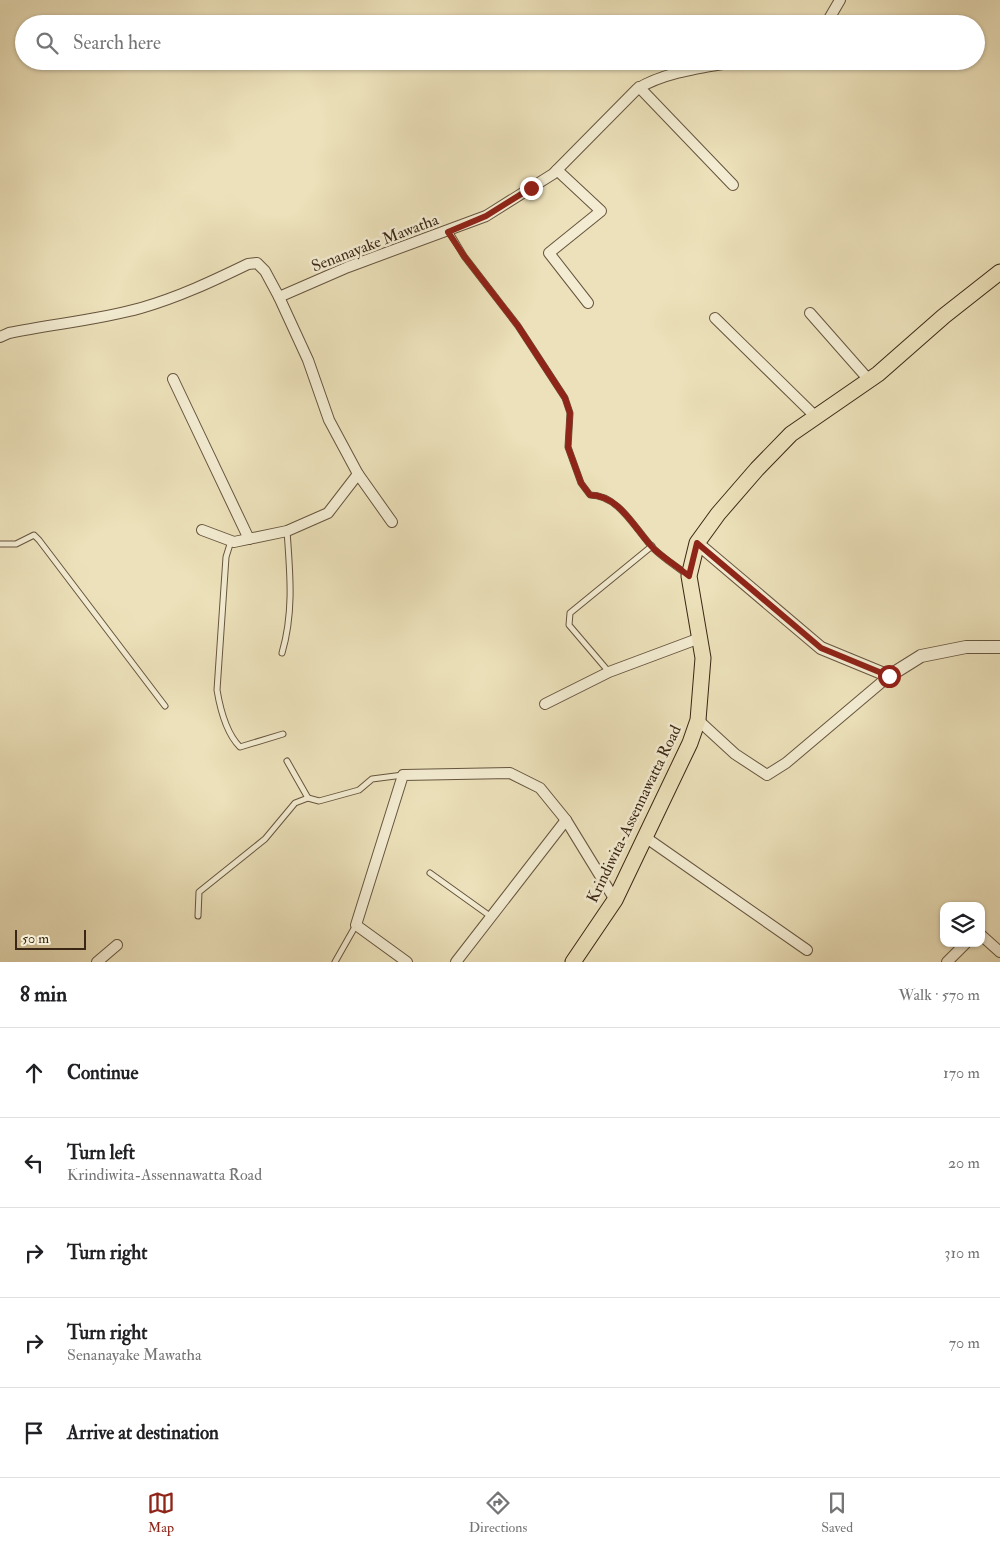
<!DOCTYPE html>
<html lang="en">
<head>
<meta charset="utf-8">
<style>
  :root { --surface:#fff; --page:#f6f6f6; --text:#202124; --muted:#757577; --line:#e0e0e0; --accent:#8f2418 }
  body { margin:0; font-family:"IM FELL Double Pica",serif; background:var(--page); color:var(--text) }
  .controls { position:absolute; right:15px; bottom:15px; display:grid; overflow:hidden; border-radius:10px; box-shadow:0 1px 4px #0004 }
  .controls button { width:45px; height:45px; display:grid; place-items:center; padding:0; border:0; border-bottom:1px solid var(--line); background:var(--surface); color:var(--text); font:25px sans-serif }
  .scale { position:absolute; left:15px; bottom:12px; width:71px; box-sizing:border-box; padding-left:5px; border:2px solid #3a2614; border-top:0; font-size:14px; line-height:18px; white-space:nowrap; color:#3a2614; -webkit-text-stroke:4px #f3ecd2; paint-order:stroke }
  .stop { position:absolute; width:15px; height:15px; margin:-11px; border:4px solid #8f2418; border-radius:50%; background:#fff }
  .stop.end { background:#8f2418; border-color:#fff; box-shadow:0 1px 5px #0008 }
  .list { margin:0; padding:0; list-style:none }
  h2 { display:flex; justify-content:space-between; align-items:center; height:65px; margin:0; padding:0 20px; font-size:21px }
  h2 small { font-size:16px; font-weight:400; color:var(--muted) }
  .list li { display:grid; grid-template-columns:32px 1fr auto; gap:15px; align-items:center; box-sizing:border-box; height:90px; padding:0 20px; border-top:1px solid var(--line) }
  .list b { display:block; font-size:19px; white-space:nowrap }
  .list p { margin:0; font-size:16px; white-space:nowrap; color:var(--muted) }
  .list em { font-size:16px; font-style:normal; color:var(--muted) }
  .icon { flex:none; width:28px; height:28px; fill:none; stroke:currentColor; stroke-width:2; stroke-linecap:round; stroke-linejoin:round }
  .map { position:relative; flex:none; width:1000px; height:962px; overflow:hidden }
  .search { position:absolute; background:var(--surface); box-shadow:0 1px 4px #0004; left:15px; right:15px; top:15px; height:55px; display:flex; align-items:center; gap:12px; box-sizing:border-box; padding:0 18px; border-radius:28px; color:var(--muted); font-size:19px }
  .sheet { height:515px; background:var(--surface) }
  nav { display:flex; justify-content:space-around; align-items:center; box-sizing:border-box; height:70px; border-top:1px solid var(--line); background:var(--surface); font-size:14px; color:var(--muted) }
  nav a { display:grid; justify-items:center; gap:2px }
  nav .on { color:var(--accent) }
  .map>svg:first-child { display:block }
</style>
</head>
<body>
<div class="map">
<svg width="1000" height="962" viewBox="0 0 1000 962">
  <rect width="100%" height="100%" fill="#ece1ba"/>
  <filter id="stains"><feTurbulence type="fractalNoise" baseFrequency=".004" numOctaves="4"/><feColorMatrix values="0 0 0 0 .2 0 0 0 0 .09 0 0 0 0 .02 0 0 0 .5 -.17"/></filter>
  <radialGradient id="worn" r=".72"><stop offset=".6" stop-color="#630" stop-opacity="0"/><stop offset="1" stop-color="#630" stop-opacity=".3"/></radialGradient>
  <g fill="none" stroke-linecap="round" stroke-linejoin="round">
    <g stroke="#66553e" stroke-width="7">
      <g id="service">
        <path d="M449,231L464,256L518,326L565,398L570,413L568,447L581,483L590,495C619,495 635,529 653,548C663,558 676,566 686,574"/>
        <path d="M231,541L226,557L217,690C220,708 226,733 240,747L283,734"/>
        <path d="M0,544H16L34,535L39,540L165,706"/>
        <path d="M282,653C294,612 290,573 287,531"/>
        <path d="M609,672L569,625L570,613L652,546"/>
        <path d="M287,761L308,798"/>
        <path d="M430,873L490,916"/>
        <path d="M198,916L199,892L265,839L295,803L308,798L319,801L359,790L372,779L403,775"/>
        <path d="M335,962L356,925"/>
      </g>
    </g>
    <g stroke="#66553e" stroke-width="12">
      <g id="minor">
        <path d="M826,24L840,0"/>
        <path d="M639,87L733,185"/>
        <path d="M557,170L601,211L549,253L588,303"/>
        <path d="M279,297L308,360L329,420L358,474L392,522"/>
        <path d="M810,313L869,380"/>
        <path d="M715,318L816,417"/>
        <path d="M0,337L9,333C53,324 98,320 141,308C179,297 213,281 248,264L257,263L265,271L279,297L348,267L486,216L553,174L637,89C666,71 707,67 740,61"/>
        <path d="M173,379L249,539"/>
        <path d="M202,530L234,542L287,531L328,513L358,474"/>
        <path d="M545,704L609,672L700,638"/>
        <path d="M698,720L735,754L767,775L786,763L889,676"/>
        <path d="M645,837L807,950"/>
        <path d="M981,935L1000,952"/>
        <path d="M97,962L117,945"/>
        <path d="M407,962L356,925L403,775L510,773L540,788L566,820L615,900"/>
        <path d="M456,962L566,820"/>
        <path d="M947,962L966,943"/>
      </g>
    </g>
    <g stroke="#66553e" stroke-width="14">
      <path id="tertiary" d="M697,543L821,648L889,676L921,656L966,647H1000"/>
    </g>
    <g stroke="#3a2614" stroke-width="17">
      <path id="primary" d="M573,962L615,900L690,743L698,720L703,658L689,576L697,543L718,514L757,469L791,434L878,374L944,316L1000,272"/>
    </g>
    <use href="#service" stroke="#f3ecd2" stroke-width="5"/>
    <use href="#minor" stroke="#f3ecd2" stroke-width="10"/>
    <use href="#tertiary" stroke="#f3ecd2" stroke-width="12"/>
    <use href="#primary" stroke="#ece1ba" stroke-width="15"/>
  </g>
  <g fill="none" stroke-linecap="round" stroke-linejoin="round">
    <path stroke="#8f2418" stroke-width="6" d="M531,188L486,216L448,232L464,256L518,326L565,398L570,413L568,447L581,483L590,495C620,495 635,530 654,549C665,559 678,567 689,576L697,543L821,648L889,676"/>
  </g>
  <g text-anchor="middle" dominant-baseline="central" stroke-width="5" stroke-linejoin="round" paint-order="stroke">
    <g font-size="16" fill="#3a2614" stroke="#f3ecd2">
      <text transform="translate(375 243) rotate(-21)">Senanayake Mawatha</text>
      <text transform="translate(634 814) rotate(-64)">Krindiwita-Assennawatta Road</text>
    </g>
  </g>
  <rect width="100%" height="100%" filter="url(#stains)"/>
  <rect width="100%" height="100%" fill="url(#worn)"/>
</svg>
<div class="controls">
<button><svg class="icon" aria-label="layers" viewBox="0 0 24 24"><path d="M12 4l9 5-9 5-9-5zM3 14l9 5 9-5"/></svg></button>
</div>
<div class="scale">50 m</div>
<div class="stop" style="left:889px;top:676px"></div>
<div class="stop end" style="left:531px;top:188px"></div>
<div class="search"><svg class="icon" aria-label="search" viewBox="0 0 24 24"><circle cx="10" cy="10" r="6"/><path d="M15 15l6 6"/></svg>Search here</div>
</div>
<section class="sheet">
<h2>8 min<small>Walk · 570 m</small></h2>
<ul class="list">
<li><svg class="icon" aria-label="ahead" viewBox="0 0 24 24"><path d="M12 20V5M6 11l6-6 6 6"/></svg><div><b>Continue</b></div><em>170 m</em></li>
<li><svg class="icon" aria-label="left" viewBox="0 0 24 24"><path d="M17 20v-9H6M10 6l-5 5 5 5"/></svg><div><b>Turn left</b><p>Krindiwita-Assennawatta Road</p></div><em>20 m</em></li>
<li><svg class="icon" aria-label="right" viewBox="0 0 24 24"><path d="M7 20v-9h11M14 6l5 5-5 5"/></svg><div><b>Turn right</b></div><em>310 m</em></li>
<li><svg class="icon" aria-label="right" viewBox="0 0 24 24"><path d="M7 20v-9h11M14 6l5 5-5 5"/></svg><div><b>Turn right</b><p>Senanayake Mawatha</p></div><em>70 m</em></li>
<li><svg class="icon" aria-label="arrive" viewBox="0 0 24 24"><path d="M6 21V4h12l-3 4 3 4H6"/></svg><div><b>Arrive at destination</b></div></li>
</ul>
</section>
<nav>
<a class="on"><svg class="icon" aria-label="map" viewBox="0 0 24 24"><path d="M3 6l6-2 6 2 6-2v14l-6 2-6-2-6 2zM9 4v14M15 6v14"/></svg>Map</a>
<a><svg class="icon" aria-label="directions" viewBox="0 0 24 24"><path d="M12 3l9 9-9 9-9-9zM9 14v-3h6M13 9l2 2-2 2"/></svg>Directions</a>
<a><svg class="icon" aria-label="saved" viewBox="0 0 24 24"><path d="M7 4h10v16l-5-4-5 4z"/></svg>Saved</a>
</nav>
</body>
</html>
